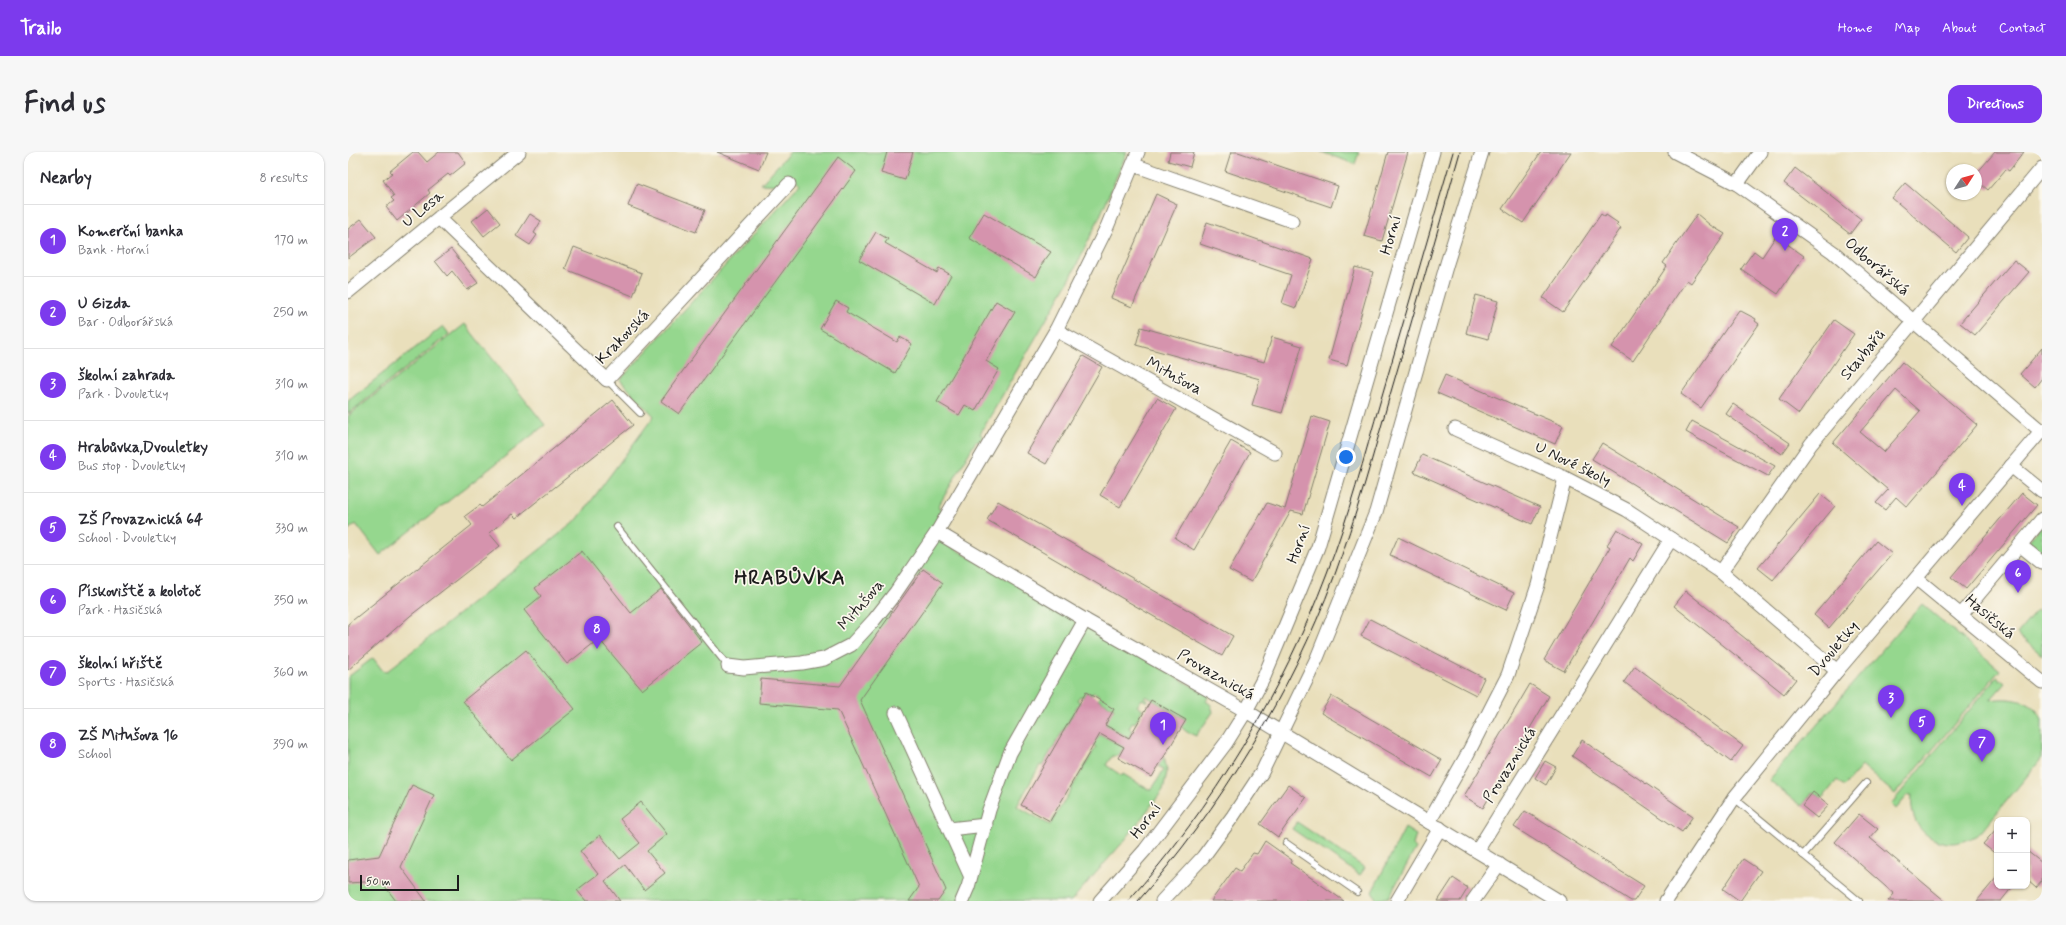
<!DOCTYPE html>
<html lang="en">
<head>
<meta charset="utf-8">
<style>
  :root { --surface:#fff; --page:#f7f7f7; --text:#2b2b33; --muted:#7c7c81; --line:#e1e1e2; --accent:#7c3aed }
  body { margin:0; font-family:Mynerve,sans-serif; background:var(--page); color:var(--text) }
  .controls { position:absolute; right:12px; bottom:12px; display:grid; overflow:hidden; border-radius:8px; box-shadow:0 1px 3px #0004 }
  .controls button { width:36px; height:36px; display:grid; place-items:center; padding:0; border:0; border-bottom:1px solid var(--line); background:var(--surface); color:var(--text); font:20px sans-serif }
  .compass { position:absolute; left:1598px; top:12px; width:36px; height:36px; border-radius:50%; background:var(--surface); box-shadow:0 1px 3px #0004; rotate:54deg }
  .scale { position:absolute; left:12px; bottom:10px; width:99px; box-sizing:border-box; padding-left:4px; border:2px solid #1c1c1c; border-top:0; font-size:11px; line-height:14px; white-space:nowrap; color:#1c1c1c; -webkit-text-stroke:3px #fbf7ec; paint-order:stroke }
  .you { position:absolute; left:998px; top:305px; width:14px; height:14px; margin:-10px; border:3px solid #fff; border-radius:50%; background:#1a73e8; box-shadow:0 0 0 6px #1a73e833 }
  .badge { display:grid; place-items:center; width:26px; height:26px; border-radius:50%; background:var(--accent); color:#fff; font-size:13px; font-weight:700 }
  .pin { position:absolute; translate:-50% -33px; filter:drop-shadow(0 1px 2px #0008) }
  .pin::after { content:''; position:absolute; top:21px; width:14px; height:12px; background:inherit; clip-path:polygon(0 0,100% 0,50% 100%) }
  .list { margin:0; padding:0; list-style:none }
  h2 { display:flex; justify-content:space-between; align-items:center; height:52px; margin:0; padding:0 16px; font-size:17px }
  h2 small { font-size:13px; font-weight:400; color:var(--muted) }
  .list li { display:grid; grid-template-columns:26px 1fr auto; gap:12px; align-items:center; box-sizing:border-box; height:72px; padding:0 16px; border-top:1px solid var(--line) }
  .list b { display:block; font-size:15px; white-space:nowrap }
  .list p { margin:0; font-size:13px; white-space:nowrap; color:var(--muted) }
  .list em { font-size:13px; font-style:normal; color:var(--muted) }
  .map { position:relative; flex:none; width:1694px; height:749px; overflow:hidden; border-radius:12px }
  header { display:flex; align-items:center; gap:24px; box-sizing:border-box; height:56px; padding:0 20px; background:var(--accent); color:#fff }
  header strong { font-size:19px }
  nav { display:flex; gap:22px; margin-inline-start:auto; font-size:14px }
  .intro { display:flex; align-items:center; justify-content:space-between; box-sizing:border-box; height:96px; padding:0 24px }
  h1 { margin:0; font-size:28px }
  .button { padding:10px 18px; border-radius:12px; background:var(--accent); color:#fff; font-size:14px; font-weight:700 }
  main { display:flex; gap:24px; padding:0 24px }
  aside { flex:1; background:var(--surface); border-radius:12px; box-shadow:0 1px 3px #0004 }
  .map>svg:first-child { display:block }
</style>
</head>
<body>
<header>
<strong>Trailo</strong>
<nav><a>Home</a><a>Map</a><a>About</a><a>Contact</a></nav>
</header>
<div class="intro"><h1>Find us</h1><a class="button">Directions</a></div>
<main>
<aside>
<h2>Nearby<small>8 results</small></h2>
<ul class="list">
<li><span class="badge">1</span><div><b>Komerční banka</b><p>Bank · Horní</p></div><em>170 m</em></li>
<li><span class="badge">2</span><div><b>U Gizda</b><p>Bar · Odborářská</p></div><em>250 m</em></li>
<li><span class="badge">3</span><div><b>školní zahrada</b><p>Park · Dvouletky</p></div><em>310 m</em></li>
<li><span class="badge">4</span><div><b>Hrabůvka,Dvouletky</b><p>Bus stop · Dvouletky</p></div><em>310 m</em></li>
<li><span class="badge">5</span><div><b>ZŠ Provaznická 64</b><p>School · Dvouletky</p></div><em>330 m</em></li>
<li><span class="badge">6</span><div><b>Pískoviště a kolotoč</b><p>Park · Hasičská</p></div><em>350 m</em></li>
<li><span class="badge">7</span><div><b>školní hřiště</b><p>Sports · Hasičská</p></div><em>360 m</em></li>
<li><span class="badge">8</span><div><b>ZŠ Mitušova 16</b><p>School</p></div><em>390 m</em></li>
</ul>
</aside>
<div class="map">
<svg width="1694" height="749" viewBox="0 0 1694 749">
  <rect width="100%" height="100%" fill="#fbf7ec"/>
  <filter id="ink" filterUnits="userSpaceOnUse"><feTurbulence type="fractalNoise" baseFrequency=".025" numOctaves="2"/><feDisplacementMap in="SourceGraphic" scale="8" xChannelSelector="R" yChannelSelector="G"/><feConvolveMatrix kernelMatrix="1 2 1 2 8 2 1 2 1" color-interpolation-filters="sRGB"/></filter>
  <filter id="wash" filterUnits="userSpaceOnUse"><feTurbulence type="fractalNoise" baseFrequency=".012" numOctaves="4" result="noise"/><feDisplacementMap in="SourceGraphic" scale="16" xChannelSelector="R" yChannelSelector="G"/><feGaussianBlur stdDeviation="0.9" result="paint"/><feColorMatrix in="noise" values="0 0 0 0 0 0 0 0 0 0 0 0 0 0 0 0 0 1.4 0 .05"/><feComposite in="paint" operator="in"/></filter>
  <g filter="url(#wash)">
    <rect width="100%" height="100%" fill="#e9dfbb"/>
    <g fill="#95d78e" stroke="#587a55">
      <path d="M442,0H779L752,64L723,125L632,282L635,284L631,290L628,289L590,355L595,358L581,382L861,544L858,549L863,553L865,560L848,584L839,580L833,575L837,567L798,544L796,546L800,548L799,550L794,547L789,554L795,557L787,571L784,570L781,576L785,579L781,586L757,572L766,556L750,547L752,544L746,540L744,543L738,540L735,545L732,544L729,548L732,550L694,614L692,613L669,654L702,673L748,595L745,593L752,582L776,595L770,604H764L758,613L774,624L775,622L803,639L816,617L810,614L816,604L819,620L815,638L777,688L723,749H0V525L25,506L35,519L38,520L229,368L306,264L272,228L452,32L444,24L435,33L413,32Z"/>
      <path d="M973,0H1011L1007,12Z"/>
      <path d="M117,172L197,273L32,403L8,372L0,378V264Z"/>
      <path d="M95,174L101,182L0,262V249Z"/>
      <path d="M1694,373V405L1678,392Z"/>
      <path d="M1574,452L1652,518L1547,642L1514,614L1496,634L1489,628L1474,647L1465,640L1454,654L1421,628Z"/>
      <path d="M1689,458L1694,462V503L1669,482Z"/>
      <path d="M1649,525L1657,531L1642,548C1660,545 1687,547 1694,568C1694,579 1694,595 1694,606L1633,680C1601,705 1559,685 1564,643H1560L1548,657L1543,652Z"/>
      <path d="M949,670L1017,716L1012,723L944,677Z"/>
      <path d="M1057,676L1068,683L1065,693L1068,696L1041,745L1029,748L1024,740Z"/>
    </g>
    <g id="blocks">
      <g fill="#d593ad" fill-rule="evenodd">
        <path d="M65,0H70L79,10L91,0H110L118,11L102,24L100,22L80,38L82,41L49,69L38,55L46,49L43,46L46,44L35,28L44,21L42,19Z"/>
        <path d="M369,0H418L411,17Z"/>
        <path d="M539,0H565L557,28L533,21Z"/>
        <path d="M822,0H846L842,15L820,9Z"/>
        <path d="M883,0H890L990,34L983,55L877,19Z"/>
        <path d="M1040,0H1060L1034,89L1016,84Z"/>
        <path d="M1193,0H1223L1175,71L1154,57Z"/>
        <path d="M1647,0H1676L1661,19L1658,17L1640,38L1628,28V22Z"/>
        <path d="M490,5L508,19L331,262L313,249Z"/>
        <path d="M1447,16L1513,67L1502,82L1436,31Z"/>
        <path d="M1557,31L1620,85L1608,100L1544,46Z"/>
        <path d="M289,32L357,58L348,80L280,54Z"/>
        <path d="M808,42L829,52L784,155L763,146Z"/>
        <path d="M140,56L152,71L136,84L124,69Z"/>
        <path d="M636,61L703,100L693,113L694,114L688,125L621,86Z"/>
        <path d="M182,62L193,69L186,81L189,83L182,93L168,84Z"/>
        <path d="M1253,62L1257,65L1258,63L1270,71L1268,73L1273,76L1215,160L1195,146Z"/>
        <path d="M1349,62L1362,73L1377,82L1343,131L1339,128L1285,209L1264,195L1319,114L1315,111Z"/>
        <path d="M13,67L28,85L0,106V77Z"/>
        <path d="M859,70L965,107L948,156L934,151L943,123L852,92Z"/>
        <path d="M528,80L540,87L537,91L589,121L591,116L603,123L587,152L511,108Z"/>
        <path d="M1428,84L1456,104L1430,142L1393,117L1406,99L1414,105Z"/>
        <path d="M226,95L294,121L285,144L217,117Z"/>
        <path d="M103,97L130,131L119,138L104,119L99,124L87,109Z"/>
        <path d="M1666,108L1681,120L1627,183L1612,171Z"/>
        <path d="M1007,115L1025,120L999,213L981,208Z"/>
        <path d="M1128,143L1150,149L1140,187L1118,181Z"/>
        <path d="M488,149L500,156L498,160L549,190L552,185L564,192L547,221L472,177Z"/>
        <path d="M648,149L667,160L638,209L651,217L627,259L617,253L611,263L589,250Z"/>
        <path d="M1391,158L1408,167L1407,169L1411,172L1353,256L1333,242Z"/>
        <path d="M1486,168L1506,182L1451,262L1431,247Z"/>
        <path d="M793,175L916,210L924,185L954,194L934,261L904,253L912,227L788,193Z"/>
        <path d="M1694,196V226L1687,235L1672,222Z"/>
        <path d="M735,204L754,215L698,312L679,301Z"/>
        <path d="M1554,210L1629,273L1559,355L1548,345L1537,358L1528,351L1540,338L1485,291ZM1548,238L1572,259L1536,300L1512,280Z"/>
        <path d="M1097,223L1215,274L1207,292L1089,241Z"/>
        <path d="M809,246L828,257L772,355L752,343Z"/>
        <path d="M265,248L285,273L168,366L164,362L141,381L152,394L62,464L0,518V472L124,373L117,364L132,353L134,355Z"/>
        <path d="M1385,252L1442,291L1434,302L1378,262Z"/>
        <path d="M964,264L982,270L955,362L943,359L903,430L881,418L919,351L937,357Z"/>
        <path d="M1344,269L1385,291L1427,314L1420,324L1352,288L1338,280Z"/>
        <path d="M883,289L902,300L846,398L827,386Z"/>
        <path d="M1254,291L1391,375L1380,391L1244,307Z"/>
        <path d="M1074,303L1192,355L1184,372L1066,320Z"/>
        <path d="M1674,341L1689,353L1618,437L1603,425Z"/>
        <path d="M1472,342L1487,354L1425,428L1410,416Z"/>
        <path d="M650,349L885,484L874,504L639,368Z"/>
        <path d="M1269,377L1295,392L1285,409L1282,406L1216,519L1196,508L1262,395L1259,393Z"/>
        <path d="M1050,385L1166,441L1158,458L1042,403Z"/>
        <path d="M1528,389L1544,402L1481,476L1466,463Z"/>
        <path d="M234,399L283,461L313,437L354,490L294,538L251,487L219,512L176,458L193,444L187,436Z"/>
        <path d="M575,417L595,431L512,548L598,738L590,749H561L571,735L490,558L411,551L413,527L492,534Z"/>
        <path d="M1338,439L1448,527L1436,542L1326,454Z"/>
        <path d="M1022,467L1136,526L1128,543L1013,484Z"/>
        <path d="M178,498L227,557L163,608L115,549Z"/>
        <path d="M1287,514L1395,594L1383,610L1276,530Z"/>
        <path d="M1182,532L1201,544L1135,656L1116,644Z"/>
        <path d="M738,540L766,557L757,573L781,586L803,548L838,568L804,625L770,606L776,595L752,582L702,669L673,653Z"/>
        <path d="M983,544L1094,608L1084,625L973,561Z"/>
        <path d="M1234,588L1345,664L1334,680L1224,604Z"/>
        <path d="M1197,609L1208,615L1198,633L1187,626Z"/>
        <path d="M64,633L86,643L53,715L78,749H48L33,729L0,731V708L31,704Z"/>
        <path d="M940,633L958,646L930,685L912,672Z"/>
        <path d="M1465,640L1481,653L1469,666L1454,654Z"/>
        <path d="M293,650L319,682L299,699L317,721L296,738L277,713L257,729L272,749H238L229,738L250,722L232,699L252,683L272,707L292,691L272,667Z"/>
        <path d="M1177,659L1296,734L1286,749H1283L1166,675Z"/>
        <path d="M1511,662L1530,677L1522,686L1597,749H1540L1546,742L1487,690Z"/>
        <path d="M1649,676V703L1635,692Z"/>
        <path d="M917,689L944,708L942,711L996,749H863L887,716L892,719L905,701L909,702Z"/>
        <path d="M1679,699L1694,711V729L1688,736L1679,728Z"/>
        <path d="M1395,707L1413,719L1392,749L1375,737Z"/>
        <path d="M1649,725V734H1665L1653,749H1629Z"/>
        <path d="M1105,726L1120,736L1112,749H1090Z"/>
      </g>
    </g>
  </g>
  <g filter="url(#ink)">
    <use href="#blocks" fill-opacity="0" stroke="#827e6c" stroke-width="1"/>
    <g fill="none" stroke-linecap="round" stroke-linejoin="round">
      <g stroke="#827e6c" stroke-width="8">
        <g id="lane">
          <path d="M259,228L292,261"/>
          <path d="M269,375L380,514"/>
          <path d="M1386,646L1511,749"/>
          <path d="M938,691L1009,740"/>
          <path d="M1455,703L1518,631"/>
        </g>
      </g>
      <g stroke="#827e6c" stroke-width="15">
        <g id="street">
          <path d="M1327,0L1389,32L1485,100L1693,279"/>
          <path d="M786,13L944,69"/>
          <path d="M1389,32L1412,0"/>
          <path d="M91,66L259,228L441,32"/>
          <path d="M0,140L171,0"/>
          <path d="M708,178L927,301"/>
          <path d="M1107,277L1217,326L1279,358L1373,420L1489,519"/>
          <path d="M1663,314L1694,339"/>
          <path d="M589,380L737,468L898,559L1211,749"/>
          <path d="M1672,393L1694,411"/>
          <path d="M1373,420L1463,292L1694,16"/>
          <path d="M1569,427L1694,530"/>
          <path d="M1613,463L1694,367"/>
          <path d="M380,514L396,516L454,511L476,507L503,493L526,468L548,440L589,380L708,178L759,75L790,0"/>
          <path d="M548,561L622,723"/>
          <path d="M1081,670L1118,605L1160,523L1190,433L1217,326"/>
          <path d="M601,677L638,673"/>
          <path d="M1129,699L1323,387"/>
          <path d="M614,749L620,735L641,658L662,601L737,468"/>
          <path d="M752,749L797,698L878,591L898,559L916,525L970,395L1085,0"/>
          <path d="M814,749L855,705L885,664L914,620L969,506L1028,360L1099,111L1134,0"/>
          <path d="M1049,749L1092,676"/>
          <path d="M1125,749L1151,712"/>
          <path d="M1318,749L1386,646L1489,519L1694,278"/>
        </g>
      </g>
      <use href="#lane" stroke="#fff" stroke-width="6"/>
      <use href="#street" stroke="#fff" stroke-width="13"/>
      <g stroke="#1c1c1c" stroke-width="1">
        <path d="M780,749C865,655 934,540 979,421C1001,364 1016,305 1033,247C1057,165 1081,82 1105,0"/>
        <path d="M790,749C872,657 943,540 986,425C1008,365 1025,304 1042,243C1066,162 1089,81 1112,0"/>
      </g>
    </g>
  </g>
  <g text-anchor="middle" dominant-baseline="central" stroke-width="3.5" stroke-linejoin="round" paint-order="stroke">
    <g font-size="16" fill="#1c1c1c" stroke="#fbf7ec">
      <text transform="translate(75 57) rotate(-39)">U Lesa</text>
      <text transform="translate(1043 83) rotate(-74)">Horní</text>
      <text transform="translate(1529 115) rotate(41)">Odborářská</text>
      <text transform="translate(275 185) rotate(-46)">Krakovská</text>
      <text transform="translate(1515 203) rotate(-50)">Stavbařů</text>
      <text transform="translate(826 224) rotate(29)">Mitušova</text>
      <text transform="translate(1225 312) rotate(26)">U Nové školy</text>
      <text transform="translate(951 392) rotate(-70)">Horní</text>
      <text transform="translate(513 453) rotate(-49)">Mitušova</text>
      <text transform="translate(1642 465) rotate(40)">Hasičská</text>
      <text transform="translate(1486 497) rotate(-50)">Dvouletky</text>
      <text transform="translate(868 523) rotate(30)">Provaznická</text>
      <text transform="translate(1162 613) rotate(-58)">Provaznická</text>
      <text transform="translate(798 669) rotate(-53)">Horní</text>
    </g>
    <g font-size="20" font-weight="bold" letter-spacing="1" fill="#1c1c1c" stroke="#fbf7ec">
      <text x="442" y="426">HRABŮVKA</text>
    </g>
  </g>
</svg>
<div class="controls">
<button>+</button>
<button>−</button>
</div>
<svg class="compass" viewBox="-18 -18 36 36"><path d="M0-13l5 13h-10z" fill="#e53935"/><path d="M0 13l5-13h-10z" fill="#7c7c81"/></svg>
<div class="scale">50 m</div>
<div class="you"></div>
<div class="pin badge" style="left:815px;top:593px">1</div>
<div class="pin badge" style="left:1437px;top:99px">2</div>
<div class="pin badge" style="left:1543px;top:566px">3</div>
<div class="pin badge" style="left:1614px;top:354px">4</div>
<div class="pin badge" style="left:1574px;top:590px">5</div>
<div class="pin badge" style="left:1670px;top:441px">6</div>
<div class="pin badge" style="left:1634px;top:610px">7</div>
<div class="pin badge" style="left:249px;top:497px">8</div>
</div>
</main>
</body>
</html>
